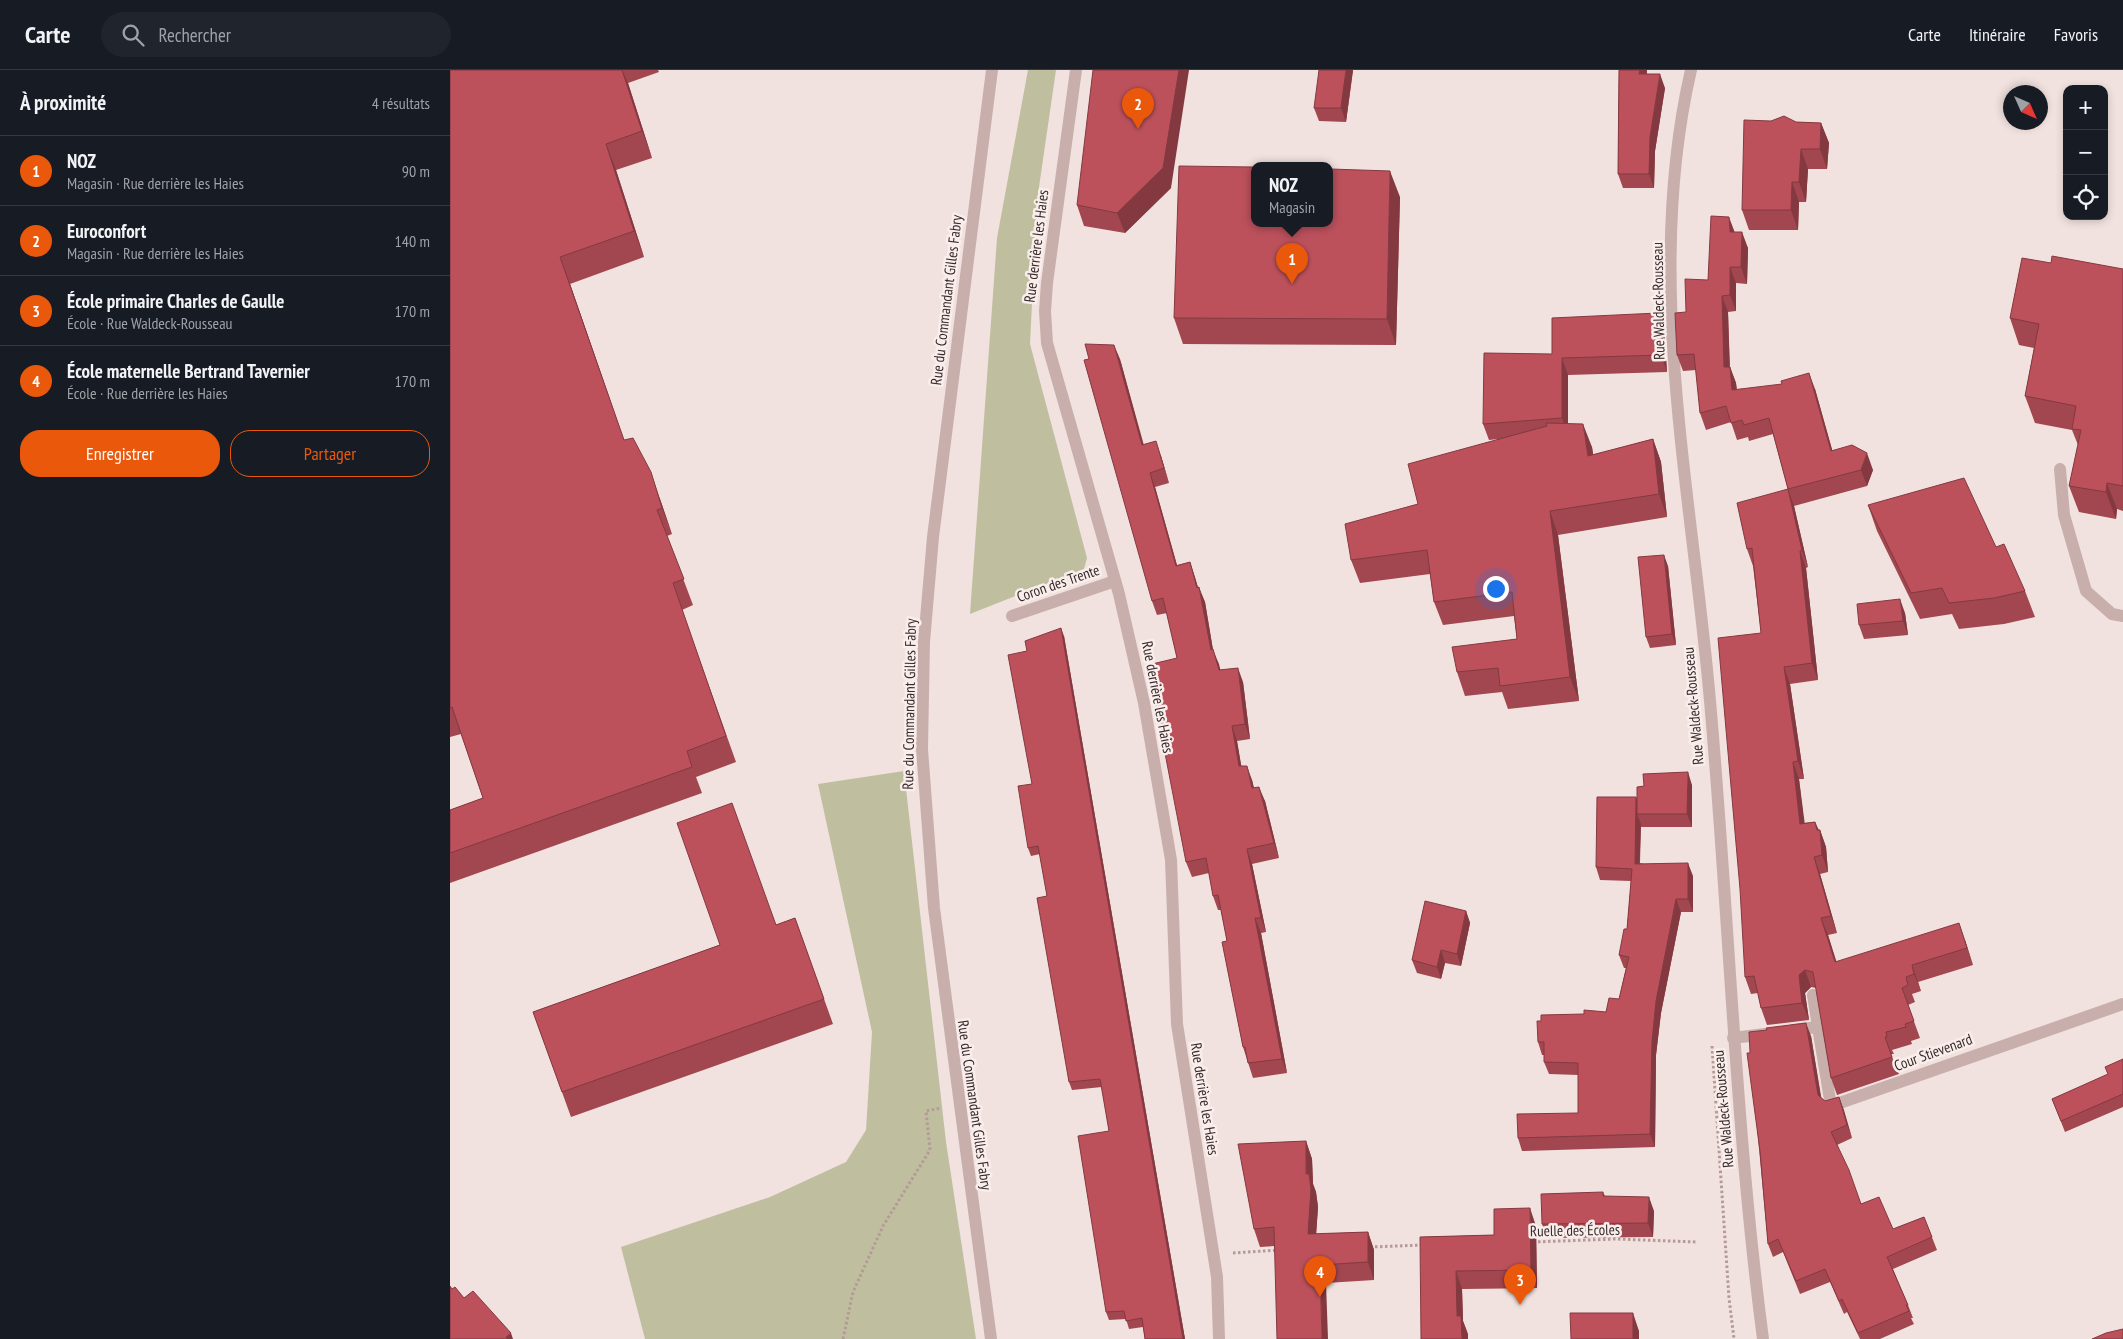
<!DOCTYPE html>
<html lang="fr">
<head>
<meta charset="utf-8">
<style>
  :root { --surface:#171b24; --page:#20242c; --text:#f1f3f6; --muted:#9ea1a6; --line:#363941; --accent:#ea580c }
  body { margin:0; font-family:"PT Sans Narrow",sans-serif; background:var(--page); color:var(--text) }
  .controls { position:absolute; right:15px; top:15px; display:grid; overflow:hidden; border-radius:10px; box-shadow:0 2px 8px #0003 }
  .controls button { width:45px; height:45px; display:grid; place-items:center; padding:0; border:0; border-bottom:1px solid var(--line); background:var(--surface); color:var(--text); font:25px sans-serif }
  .compass { position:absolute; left:1553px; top:15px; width:45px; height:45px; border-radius:50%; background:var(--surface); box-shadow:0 2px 8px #0003; rotate:135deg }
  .you { position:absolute; left:1045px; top:518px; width:18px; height:18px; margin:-12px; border:4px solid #fff; border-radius:50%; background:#1a73e8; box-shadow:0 0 0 8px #1a73e833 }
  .badge { display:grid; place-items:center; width:32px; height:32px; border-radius:50%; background:var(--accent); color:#fff; font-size:16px; font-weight:700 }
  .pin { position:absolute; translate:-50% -41px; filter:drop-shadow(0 1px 2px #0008) }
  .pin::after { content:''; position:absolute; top:26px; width:18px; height:15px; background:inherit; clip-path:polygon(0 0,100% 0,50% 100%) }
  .popup { position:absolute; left:801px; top:92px; width:82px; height:65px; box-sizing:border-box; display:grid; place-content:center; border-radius:10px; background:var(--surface); filter:drop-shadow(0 1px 4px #0005); font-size:16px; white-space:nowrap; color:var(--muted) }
  .popup b { font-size:19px; color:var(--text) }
  .popup::after { content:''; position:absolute; left:50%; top:100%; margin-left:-10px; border:10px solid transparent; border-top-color:var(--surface) }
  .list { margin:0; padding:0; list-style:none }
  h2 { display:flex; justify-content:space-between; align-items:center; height:65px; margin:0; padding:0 20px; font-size:21px }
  h2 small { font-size:16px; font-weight:400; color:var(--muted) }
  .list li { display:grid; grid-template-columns:32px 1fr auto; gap:15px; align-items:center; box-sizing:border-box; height:70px; padding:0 20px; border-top:1px solid var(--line) }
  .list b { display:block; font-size:19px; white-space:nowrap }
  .list p { margin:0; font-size:16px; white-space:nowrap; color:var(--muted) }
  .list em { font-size:16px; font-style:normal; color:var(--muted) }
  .actions { display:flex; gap:10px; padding:15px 20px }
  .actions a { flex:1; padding:11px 0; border:1px solid var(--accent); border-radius:20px; text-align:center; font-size:18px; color:var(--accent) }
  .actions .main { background:var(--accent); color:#fff }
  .icon { flex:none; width:28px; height:28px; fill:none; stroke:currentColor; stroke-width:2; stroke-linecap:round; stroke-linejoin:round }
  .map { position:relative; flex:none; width:1673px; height:1269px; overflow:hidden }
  header { display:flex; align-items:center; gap:30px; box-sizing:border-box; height:70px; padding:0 25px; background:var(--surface); border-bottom:1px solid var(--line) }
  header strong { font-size:24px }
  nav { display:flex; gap:28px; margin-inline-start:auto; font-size:18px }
  .search { width:350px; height:45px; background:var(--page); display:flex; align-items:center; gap:12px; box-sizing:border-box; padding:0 18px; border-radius:28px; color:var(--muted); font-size:19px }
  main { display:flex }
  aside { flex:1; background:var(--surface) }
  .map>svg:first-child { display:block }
</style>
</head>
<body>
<header>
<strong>Carte</strong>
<div class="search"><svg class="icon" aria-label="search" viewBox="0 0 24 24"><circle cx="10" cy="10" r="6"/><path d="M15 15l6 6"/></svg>Rechercher</div>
<nav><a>Carte</a><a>Itinéraire</a><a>Favoris</a></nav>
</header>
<main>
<aside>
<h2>À proximité<small>4 résultats</small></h2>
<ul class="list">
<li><span class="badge">1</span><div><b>NOZ</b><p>Magasin · Rue derrière les Haies</p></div><em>90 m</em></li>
<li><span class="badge">2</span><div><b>Euroconfort</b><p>Magasin · Rue derrière les Haies</p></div><em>140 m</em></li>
<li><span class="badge">3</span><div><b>École primaire Charles de Gaulle</b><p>École · Rue Waldeck-Rousseau</p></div><em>170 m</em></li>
<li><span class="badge">4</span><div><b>École maternelle Bertrand Tavernier</b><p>École · Rue derrière les Haies</p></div><em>170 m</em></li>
</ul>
<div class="actions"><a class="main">Enregistrer</a><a>Partager</a></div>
</aside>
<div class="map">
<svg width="1673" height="1269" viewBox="0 0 1673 1269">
  <rect width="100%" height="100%" fill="#f1e2df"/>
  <g fill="#bfbfa0">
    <path d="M578,0H606L587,131L580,274L637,488L634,499L520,544L547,168Z"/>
    <path d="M454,701L496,1072L526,1269H195L171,1177L320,1127L396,1092L416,1060L422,962L368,714Z"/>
  </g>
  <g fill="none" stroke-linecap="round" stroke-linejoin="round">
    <g stroke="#b49996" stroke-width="3" stroke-dasharray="2.5 2.5" stroke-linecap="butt">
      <path d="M1262,976L1279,1228L1284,1269"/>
      <path d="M1083,1172L1166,1169L1247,1172"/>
      <path d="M920,1177L974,1175"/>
      <path d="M783,1183L829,1180"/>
      <path d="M393,1269L403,1222L433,1156L480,1080L476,1041L491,1038"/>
    </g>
    <g stroke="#c8afac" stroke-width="12">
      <path d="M1610,399L1614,445L1636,521L1662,544L1673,546"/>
      <path d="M562,546L665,511"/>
      <path d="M1343,960L1368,957L1381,1036L1673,934"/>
      <path d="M1283,968L1315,964"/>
    </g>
    <g stroke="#c8afac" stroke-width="12">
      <path d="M626,0L597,213L595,241L597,273L669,524L694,633L721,790L727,954L767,1207L769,1269"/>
      <path d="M1241,0C1193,207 1242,423 1260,631C1279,844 1285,1057 1313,1269"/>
      <path d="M1363,925L1368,957"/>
    </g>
    <path stroke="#c8afac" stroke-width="12" d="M541,1269L484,838L472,679L474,572L483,467L542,0"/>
  </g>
  <g fill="#a2464f">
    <path d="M0,0H208L209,2L178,13L202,88L166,100L194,187L120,214L174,370L210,429L222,464L217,466L243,535L232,540L286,692L246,707L252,723L0,813V740L33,728L11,664L0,667Z"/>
    <path d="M903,0L896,52L869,51L864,38Z"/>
    <path d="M1169,0H1197V4L1215,18L1205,81L1204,118H1173L1168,104Z"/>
    <path d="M1346,52L1371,53L1379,73L1377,99H1358L1356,132H1349L1348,160H1299L1292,140Z"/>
    <path d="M721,118L675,163L634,156L627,135Z"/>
    <path d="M950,127L946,275L733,274L724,248Z"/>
    <path d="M1285,162L1298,178L1297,214L1286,213V241L1278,242L1280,297L1286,313L1287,320L1365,319L1382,380L1423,400L1417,416L1344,436L1358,497L1356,498L1368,610L1340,614L1354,709H1349L1354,753L1365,752L1369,760H1370L1376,777L1378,802L1370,804L1387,863L1378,865L1386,892L1515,870L1523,895L1468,912L1471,921L1462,924L1465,932L1458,935L1470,968L1461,971L1462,974L1442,980L1444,984H1441L1449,1004L1387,1025L1381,1008L1366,918L1361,917L1355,923L1359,950L1317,955L1311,938L1308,923L1301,924L1295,907L1311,563L1303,496L1297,479L1338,419L1323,364L1299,371L1298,367L1287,370L1281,352L1256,360L1250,343L1246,300L1233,301L1227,285L1236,242L1258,210Z"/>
    <path d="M1601,193L1673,199V441L1667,439L1666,449L1629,442L1619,416L1628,375L1622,360L1585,353L1575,326L1584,278L1569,275L1560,248Z"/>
    <path d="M1208,243L1214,260L1217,302L1118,305V353L1142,377L1143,385L1203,369L1211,392L1217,447L1108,465L1129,631L1058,639L1052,622L1015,626L1007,602L1067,569L1064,546L993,555L984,532L980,504L910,513L901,490L968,434L1048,369L1039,370L1033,354L1102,284Z"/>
    <path d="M670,289L693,375L711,386L719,413L705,417L727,495L740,492L748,518L755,532L763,580L770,600L793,612L800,669L787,671L791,696L802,710L804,718L815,731L829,788L802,794L816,862L811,863L837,1003L803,1008L793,977L777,871L771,840H768L763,826L759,803L742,807L736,792L727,588L717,543L707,545L702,531Z"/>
    <path d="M1418,435L1546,477L1575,521L1585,547L1554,554L1509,559L1502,544L1470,549L1427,461Z"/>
    <path d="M1218,496L1226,575L1200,578L1196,567Z"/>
    <path d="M1455,543L1458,565L1414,569L1409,555Z"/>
    <path d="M614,566L735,1269H695L693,1257L679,1259L676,1249L659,1250L656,1242L659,1061L652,1017L622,1020L619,1012L597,826L590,784L581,786L578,778L582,714L577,581Z"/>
    <path d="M1242,715V757H1191V754L1190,793L1243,806V842H1231L1211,943L1206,985L1205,1077L1072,1081L1068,1068L1128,1043V1005L1099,1004L1094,992V985H1092L1088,972L1134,944L1156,942L1169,929L1176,898H1174L1169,885L1177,859L1181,811L1150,810L1146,797L1186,727L1187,730Z"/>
    <path d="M1016,841L1020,853L1011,896L995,893L991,909L967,903L962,890Z"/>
    <path d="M345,848L383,954L121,1047L83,942Z"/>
    <path d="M1361,966L1371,1028L1375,1031L1389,1027L1402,1068L1387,1075L1411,1134L1443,1159L1474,1147L1487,1180L1443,1199L1458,1235L1463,1248H1461L1464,1254L1430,1269H1410L1397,1242L1394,1244L1380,1212L1350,1224L1333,1182L1323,1187L1318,1174L1300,983Z"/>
    <path d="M1673,989V1037L1615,1062L1602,1029L1658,1005Z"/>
    <path d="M856,1071L862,1089L863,1114L866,1122L868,1137L866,1164L918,1162L924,1180V1210L876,1213L825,1176L810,1177L804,1159Z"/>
    <path d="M1153,1122L1155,1126L1204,1141L1203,1167L1097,1168L1092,1154Z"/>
    <path d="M1086,1156L1087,1218L1012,1219L1013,1251L1018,1264L970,1167L1044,1165Z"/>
  </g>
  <g fill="#843940">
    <path d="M172,0L178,13L202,88L192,61Z"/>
    <path d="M729,0H739L721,118L675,163L667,143Z"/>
    <path d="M896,0H903L896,52L891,38Z"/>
    <path d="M1190,0H1197L1194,18L1189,4Z"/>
    <path d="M1210,4L1215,18L1205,81L1204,118L1199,104L1200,67Z"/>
    <path d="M1371,53L1379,73L1377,99L1370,79Z"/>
    <path d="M156,74L166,100L194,187L184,161Z"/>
    <path d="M1351,79L1358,99L1356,132L1349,112Z"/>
    <path d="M940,101L950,127L946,275L937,249Z"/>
    <path d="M1342,112L1349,132L1348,160L1341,140Z"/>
    <path d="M1279,147L1285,163L1280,162Z"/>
    <path d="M1292,162L1298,178L1297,214L1291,197Z"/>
    <path d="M110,187L120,214L183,396L174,370Z"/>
    <path d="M1280,197L1286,213V241L1280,225Z"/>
    <path d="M1272,226L1278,242L1280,313L1274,297Z"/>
    <path d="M1208,243L1214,260L1217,302L1211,285Z"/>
    <path d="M664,275L670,289L698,390L692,375Z"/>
    <path d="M1112,288L1118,305V364L1112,348Z"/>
    <path d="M1280,297L1286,313L1288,336L1282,320Z"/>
    <path d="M1359,303L1365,319L1387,397L1381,381Z"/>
    <path d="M1133,354L1142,377L1147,410L1138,386Z"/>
    <path d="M1203,369L1211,392L1217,447L1209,424Z"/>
    <path d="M706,371L711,386L719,413L714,398Z"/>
    <path d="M1417,383L1423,400L1417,416L1411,400Z"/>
    <path d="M201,402L210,429L222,464L212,438Z"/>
    <path d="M700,403L705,417L731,510L726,496Z"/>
    <path d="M1657,413L1667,439L1666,449L1656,422Z"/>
    <path d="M1338,419L1344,436L1358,497L1352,480Z"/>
    <path d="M1100,441L1108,465L1129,631L1120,607Z"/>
    <path d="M1350,481L1356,498L1368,610L1362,593Z"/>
    <path d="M1214,485L1218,496L1226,575L1222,564Z"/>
    <path d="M740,492L745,507L752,531L749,517L755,532L763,580L769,594L774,615L761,580L747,518Z"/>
    <path d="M1450,529L1455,543L1458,565L1453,551Z"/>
    <path d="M611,558L614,566L735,1269H733Z"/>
    <path d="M1334,597L1340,614L1354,709L1348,691Z"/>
    <path d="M788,598L793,612L800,669L795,654Z"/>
    <path d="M782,656L787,671L794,711L789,696Z"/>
    <path d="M1343,692L1349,709L1357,771L1350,754Z"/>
    <path d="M797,696L802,710L807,732L802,718Z"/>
    <path d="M1238,702L1242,715V757L1237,744Z"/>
    <path d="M809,717L815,731L829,788L824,773Z"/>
    <path d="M1186,727L1191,740L1187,744L1191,754L1189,806L1185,794Z"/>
    <path d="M1365,752L1370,765V760L1376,777L1378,802L1372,785Z"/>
    <path d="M797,779L802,794L816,862L811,848Z"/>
    <path d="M1364,787L1370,804L1387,863L1381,846Z"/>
    <path d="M1238,793L1243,806V842L1238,829Z"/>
    <path d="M1226,829L1231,842L1211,943L1206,985L1205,1077L1200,1064L1202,972L1206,931Z"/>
    <path d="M1016,841L1020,853L1011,896L1007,884Z"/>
    <path d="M805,848L811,863L837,1003L832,989Z"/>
    <path d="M1371,848L1378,865L1392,909L1385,892Z"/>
    <path d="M1509,853L1515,870L1523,895L1517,878Z"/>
    <path d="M991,880L995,893L991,909L987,897Z"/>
    <path d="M1462,895L1468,912L1471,921L1464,904Z"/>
    <path d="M1355,900L1361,917L1355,923L1359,950L1352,933L1349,905Z"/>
    <path d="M1356,953L1361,966L1373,1038L1368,1025Z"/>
    <path d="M1389,1027L1394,1040L1402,1068L1397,1055Z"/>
    <path d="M856,1071L862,1089L863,1114L866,1122L868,1137L865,1182L858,1164Z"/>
    <path d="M1199,1127L1204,1141L1203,1167L1198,1153Z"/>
    <path d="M1080,1138L1086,1156L1087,1218L1081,1200Z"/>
    <path d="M918,1162L924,1180V1210L918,1192Z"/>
    <path d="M870,1195L876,1213L878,1269H872Z"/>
    <path d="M1006,1201L1012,1219L1013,1251L1018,1264V1269H1012L1007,1246Z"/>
    <path d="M1183,1243L1189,1261V1269H1183Z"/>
    <path d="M61,1263L63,1269H57L56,1267Z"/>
  </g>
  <g fill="#bc515c" stroke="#843940">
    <path d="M0,0H172L192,61L156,74L184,161L110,187L174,370L183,368L201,402L212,438L207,440L234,509L223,513L276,666L237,681L242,697L0,783V740L33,728L2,637L0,638Z"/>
    <path d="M643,0H729L713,98L667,143L627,135Z"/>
    <path d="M869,0H896L891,38H864Z"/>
    <path d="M1169,0H1190L1189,4H1210L1200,67L1199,104H1168Z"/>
    <path d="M1334,46L1346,52L1371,53L1370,79H1351L1349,112H1342L1341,140H1292L1294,50L1321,51Z"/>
    <path d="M729,96L804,97V153H880V99L940,101L937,249L724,248Z"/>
    <path d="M1261,146L1279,147L1280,162H1292L1291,197H1280V225L1272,226L1274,297H1280L1282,320L1332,314L1331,311L1359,303L1381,381L1402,375L1417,383L1411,400L1338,419L1319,348L1294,355L1292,350L1281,353L1276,336L1250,343L1244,284L1227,285L1225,243L1236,242L1235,209L1258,210Z"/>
    <path d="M1602,186L1673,199V416L1657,413L1656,422L1619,416L1631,360L1622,359L1626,336L1575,326L1589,254L1560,248L1572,188L1601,193Z"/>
    <path d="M1208,243L1211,285L1112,288V348L1033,354L1034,283L1102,284V248Z"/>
    <path d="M635,274L664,275L692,375L706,371L714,398L700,403L726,496L740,492L747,518L749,517L761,580L763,579L769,600L788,598L795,654L782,656L789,696H797L802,718L809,717L824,773L797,779L811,848H805L832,989L798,993L795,977H793L772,872L777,871L768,825L763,826L756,788L736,792L698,595L727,588L713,528L702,531L634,290L639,289Z"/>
    <path d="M1096,353L1133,354L1138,386L1203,369L1209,424L1100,441L1120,607L1050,616L1048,598L1007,602L1002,577L1067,569L1062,522L984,532L977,480L901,490L895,454L968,434L958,394L1097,356Z"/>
    <path d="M1514,408L1546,477L1554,474L1575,521L1544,528L1499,533L1492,518L1461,523L1418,435Z"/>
    <path d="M1338,419L1352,480L1350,481L1362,593L1334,597L1348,691L1343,692L1350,754L1365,752L1367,760H1370L1372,785L1364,787L1381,846L1371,848L1385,892L1509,853L1517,878L1462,895L1464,904L1456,907L1458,915L1452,918L1464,951L1455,954L1456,957L1436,962L1437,967H1435L1442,987L1381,1008L1363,902L1355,900L1349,905L1352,933L1311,938L1304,906L1295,907L1290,819L1268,568L1311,563L1302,478L1297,479L1287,433Z"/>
    <path d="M1214,485L1222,564L1196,567L1188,487Z"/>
    <path d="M1450,529L1453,551L1409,555L1407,534Z"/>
    <path d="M611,558L733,1269H695L692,1248L676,1251L674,1241L656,1242L628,1066L659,1061L650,1009L619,1012L587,828L597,826L588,776L578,778L568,716L582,714L558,585L577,581L575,571Z"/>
    <path d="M1238,702L1237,744H1187V717L1194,716L1193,704Z"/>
    <path d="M1147,727H1186L1185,794L1238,793V829H1226L1206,931L1202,972L1200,1064L1068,1068L1067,1044L1128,1043V993L1094,992V972H1088L1087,951H1091V945L1134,944V940L1156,942L1159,928L1169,929L1179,887L1169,885L1174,859H1177L1182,799L1146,797Z"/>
    <path d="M282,733L326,855L345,848L374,929L112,1022L83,942L270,875L227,753Z"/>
    <path d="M975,831L1016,841L1007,884L991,880L987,897L962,890Z"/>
    <path d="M1356,953L1368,1025L1375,1031L1389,1027L1397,1055L1381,1062L1399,1100L1411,1134L1429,1127L1443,1159L1474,1147L1482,1167L1437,1187L1458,1235H1456L1459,1241L1408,1263L1392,1229L1389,1231L1375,1199L1346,1211L1328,1169L1318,1174L1310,1081L1297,983H1300L1299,962L1317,960L1316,958Z"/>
    <path d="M1673,989V1024L1611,1051L1602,1029L1658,1004L1655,997Z"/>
    <path d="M856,1071V1104H859L861,1119L858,1164L918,1162V1192L870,1195L872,1269H827L824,1157L804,1159L788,1074Z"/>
    <path d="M1153,1122V1126L1199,1127L1198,1153L1092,1154L1091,1124Z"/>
    <path d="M1080,1138L1081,1200L1006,1201L1007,1246H1011L1012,1269H971L970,1167L1044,1165V1139Z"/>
    <path d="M0,1216L2,1219L5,1217L14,1228L23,1221L61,1263L56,1267L58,1269H0Z"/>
    <path d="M1120,1243H1183V1269H1121Z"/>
    <path d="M1673,1259V1269H1642L1656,1263Z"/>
  </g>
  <g text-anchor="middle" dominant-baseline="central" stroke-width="5" stroke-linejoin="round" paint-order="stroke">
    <g font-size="15" fill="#372a2a" stroke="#f9eeeb">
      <text transform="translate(586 176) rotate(-83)">Rue derrière les Haies</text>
      <text transform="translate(496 230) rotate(-83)">Rue du Commandant Gilles Fabry</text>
      <text transform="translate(1208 231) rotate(-91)">Rue Waldeck-Rousseau</text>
      <text transform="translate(608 513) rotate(-19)">Coron des Trente</text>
      <text transform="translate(708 627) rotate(79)">Rue derrière les Haies</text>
      <text transform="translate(459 634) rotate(-89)">Rue du Commandant Gilles Fabry</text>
      <text transform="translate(1243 636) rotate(-95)">Rue Waldeck-Rousseau</text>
      <text transform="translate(1483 982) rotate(-20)">Cour Stievenard</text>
      <text transform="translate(755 1029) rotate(81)">Rue derrière les Haies</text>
      <text transform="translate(525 1035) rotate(82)">Rue du Commandant Gilles Fabry</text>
      <text transform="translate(1273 1039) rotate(-95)">Rue Waldeck-Rousseau</text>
      <text transform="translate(1125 1160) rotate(-1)">Ruelle des Écoles</text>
    </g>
  </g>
</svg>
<div class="controls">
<button>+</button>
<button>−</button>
<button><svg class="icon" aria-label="locate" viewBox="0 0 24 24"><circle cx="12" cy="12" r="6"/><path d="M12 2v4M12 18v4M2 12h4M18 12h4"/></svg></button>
</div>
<svg class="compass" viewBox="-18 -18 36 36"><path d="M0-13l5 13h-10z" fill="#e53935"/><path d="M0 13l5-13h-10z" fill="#9ea1a6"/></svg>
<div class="you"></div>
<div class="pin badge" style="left:842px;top:214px">1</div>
<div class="popup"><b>NOZ</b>Magasin</div>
<div class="pin badge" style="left:688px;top:59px">2</div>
<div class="pin badge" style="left:1070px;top:1235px">3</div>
<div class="pin badge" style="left:870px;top:1227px">4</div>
</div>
</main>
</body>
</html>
